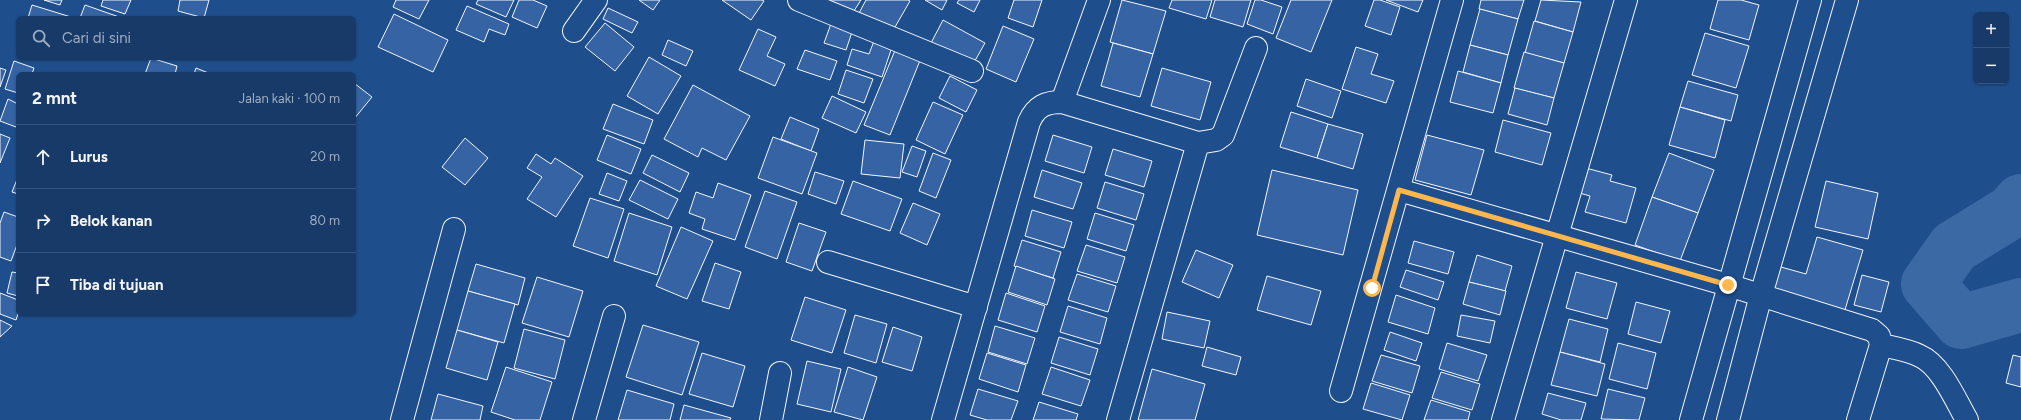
<!DOCTYPE html>
<html lang="id">
<head>
<meta charset="utf-8">
<style>
  :root { --surface:#173a69; --page:#244571; --text:#f1f3f6; --muted:#9eadc0; --line:#36547d }
  body { margin:0; font-family:Figtree,sans-serif; background:var(--page); color:var(--text) }
  .controls { position:absolute; right:12px; top:12px; display:grid; overflow:hidden; border-radius:6px; box-shadow:0 1px 3px #0004 }
  .controls button { width:36px; height:36px; display:grid; place-items:center; padding:0; border:0; border-bottom:1px solid var(--line); background:var(--surface); color:var(--text); font:20px sans-serif }
  .stop { position:absolute; width:12px; height:12px; margin:-9px; border:3px solid #ffb74d; border-radius:50%; background:#fff }
  .stop.end { background:#ffb74d; border-color:#fff; box-shadow:0 1px 4px #0008 }
  .list { margin:0; padding:0; list-style:none }
  h2 { display:flex; justify-content:space-between; align-items:center; height:52px; margin:0; padding:0 16px; font-size:17px }
  h2 small { font-size:13px; font-weight:400; color:var(--muted) }
  .list li { display:grid; grid-template-columns:26px 1fr auto; gap:12px; align-items:center; box-sizing:border-box; height:64px; padding:0 16px; border-top:1px solid var(--line) }
  .list b { display:block; font-size:15px; white-space:nowrap }
  .list em { font-size:13px; font-style:normal; color:var(--muted) }
  .icon { flex:none; width:22px; height:22px; fill:none; stroke:currentColor; stroke-width:2; stroke-linecap:round; stroke-linejoin:round }
  .map { position:relative; flex:none; width:2021px; height:420px; overflow:hidden }
  .search { position:absolute; background:var(--surface); box-shadow:0 1px 3px #0004; left:16px; top:16px; width:340px; height:44px; display:flex; align-items:center; gap:10px; box-sizing:border-box; padding:0 14px; border-radius:6px; color:var(--muted); font-size:15px }
  .panel { position:absolute; background:var(--surface); box-shadow:0 1px 3px #0004; left:16px; top:72px; width:340px; height:244px; border-radius:6px }
  .map>svg:first-child { display:block }
</style>
</head>
<body>
<div class="map">
<svg width="2021" height="420" viewBox="0 0 2021 420">
  <rect width="100%" height="100%" fill="#1f4e8c"/>
  <g fill="none" stroke-linecap="round" stroke-linejoin="round">
    <path stroke="#3b69a3" stroke-width="54" d="M2021,201L2011,212L1954,247L1928,284L1961,322L2021,305"/>
  </g>
  <g fill="#3563a3" stroke="#f2f6ff">
    <path d="M44,0H62L60,5Z"/>
    <path d="M103,0H131L125,14L101,6Z"/>
    <path d="M180,0H209L204,18L178,11Z"/>
    <path d="M396,0H429L419,19L393,7Z"/>
    <path d="M478,0H514L506,17L476,4Z"/>
    <path d="M519,0H533L547,6L537,28L512,17Z"/>
    <path d="M639,0H660L653,10Z"/>
    <path d="M722,0H762L764,1L751,20Z"/>
    <path d="M821,0H861L850,17Z"/>
    <path d="M866,0H908L910,1L891,34L858,15Z"/>
    <path d="M925,0H947L942,10Z"/>
    <path d="M959,0H980L974,12L957,3Z"/>
    <path d="M1014,0H1042L1033,27L1008,18Z"/>
    <path d="M1122,0L1166,11L1153,54L1110,42Z"/>
    <path d="M1172,0H1212L1206,19L1169,8Z"/>
    <path d="M1215,0H1251L1243,27L1210,17Z"/>
    <path d="M1255,0H1261L1282,7L1273,34L1247,24Z"/>
    <path d="M1291,0H1332L1311,52L1276,38Z"/>
    <path d="M1374,0H1380L1400,7L1391,35L1365,26Z"/>
    <path d="M1386,0H1423L1418,12Z"/>
    <path d="M1481,0H1524L1518,19L1479,9Z"/>
    <path d="M1541,0L1581,2L1573,32L1535,21Z"/>
    <path d="M1718,0H1741L1759,5L1749,40L1710,29Z"/>
    <path d="M32,5L71,17L28,18Z"/>
    <path d="M85,5L122,18H80Z"/>
    <path d="M467,6L509,24L505,35L489,29L484,42L456,30Z"/>
    <path d="M608,8L638,22L632,33L603,19Z"/>
    <path d="M1480,9L1518,19L1508,55L1470,45Z"/>
    <path d="M394,14L448,40L433,72L378,47Z"/>
    <path d="M833,18L854,26L846,50L824,43Z"/>
    <path d="M943,20L985,43L972,66L931,43Z"/>
    <path d="M1534,21L1573,32L1564,63L1525,53Z"/>
    <path d="M605,23L634,47L615,71L585,47Z"/>
    <path d="M1003,26L1034,39L1016,82L986,69Z"/>
    <path d="M758,29L776,37L767,56L785,64L775,86L739,70Z"/>
    <path d="M1705,33L1749,46L1736,88L1692,75Z"/>
    <path d="M668,40L693,51L686,66L662,55Z"/>
    <path d="M874,41L892,47L882,77L847,65L852,49L869,54Z"/>
    <path d="M1113,43L1153,54L1140,97L1101,86Z"/>
    <path d="M1470,45L1508,55L1501,83L1463,72Z"/>
    <path d="M1356,47L1378,54L1371,74L1394,81L1386,103L1342,89Z"/>
    <path d="M896,48L921,58L890,135L864,125Z"/>
    <path d="M805,50L837,61L830,80L797,69Z"/>
    <path d="M1524,52L1564,63L1554,98L1514,88Z"/>
    <path d="M649,57L681,76L658,114L627,96Z"/>
    <path d="M151,58L177,66L175,74H145Z"/>
    <path d="M14,61L34,68L32,74H18V93L5,89Z"/>
    <path d="M0,68L6,70L0,87Z"/>
    <path d="M196,68L211,74H194Z"/>
    <path d="M1162,68L1211,82L1200,120L1151,106Z"/>
    <path d="M846,70L873,79L864,103L838,94Z"/>
    <path d="M1458,71L1501,83L1493,113L1450,102Z"/>
    <path d="M950,76L977,90L966,112L939,98Z"/>
    <path d="M1306,79L1341,91L1332,118L1297,106Z"/>
    <path d="M1688,81L1738,95L1731,121L1680,107Z"/>
    <path d="M354,83L372,97L354,119Z"/>
    <path d="M693,85L750,116L726,160L702,148L698,157L664,139Z"/>
    <path d="M1515,88L1554,98L1547,125L1508,114Z"/>
    <path d="M832,96L866,112L856,133L822,118Z"/>
    <path d="M8,99L18,104V122L16,127L0,121Z"/>
    <path d="M933,102L963,115L945,154L916,140Z"/>
    <path d="M613,104L653,120L644,144L603,129Z"/>
    <path d="M1680,107L1725,120L1715,158L1669,145Z"/>
    <path d="M1291,112L1328,124L1317,158L1280,147Z"/>
    <path d="M790,117L819,129L811,151L781,139Z"/>
    <path d="M1503,120L1551,133L1542,165L1495,152Z"/>
    <path d="M1328,124L1363,134L1353,169L1317,158Z"/>
    <path d="M0,134L10,138L0,163Z"/>
    <path d="M607,135L641,149L631,174L597,160Z"/>
    <path d="M1053,135L1092,147L1084,173L1045,161Z"/>
    <path d="M1427,135L1484,150L1471,195L1415,180Z"/>
    <path d="M773,137L817,153L802,194L758,178Z"/>
    <path d="M465,138L488,158L465,185L442,167Z"/>
    <path d="M865,140L904,144L900,178L861,174Z"/>
    <path d="M912,146L926,151L917,177L902,172Z"/>
    <path d="M1113,149L1152,161L1144,187L1105,175Z"/>
    <path d="M933,153L951,160L936,198L919,191Z"/>
    <path d="M1669,153L1714,170L1698,213L1652,197Z"/>
    <path d="M536,154L551,164L555,158L583,176L556,217L527,199L542,177L527,168Z"/>
    <path d="M652,155L689,173L680,192L643,173Z"/>
    <path d="M1582,167L1612,175L1610,181L1636,188L1626,223L1585,212L1590,196L1576,192Z"/>
    <path d="M1042,170L1082,183L1073,209L1034,197Z"/>
    <path d="M1272,170L1358,190L1343,255L1257,235Z"/>
    <path d="M815,172L844,181L836,204L808,194Z"/>
    <path d="M607,173L627,181L619,201L599,194Z"/>
    <path d="M18,177V194L12,192Z"/>
    <path d="M640,180L678,199L668,219L629,200Z"/>
    <path d="M853,181L902,199L890,231L841,214Z"/>
    <path d="M1826,181L1878,193L1868,239L1815,227Z"/>
    <path d="M1105,182L1144,194L1136,220L1097,208Z"/>
    <path d="M718,183L751,195L735,240L702,229L705,219L689,213L696,192L713,198Z"/>
    <path d="M765,191L797,202L777,259L745,247Z"/>
    <path d="M1652,197L1698,213L1680,261L1635,245Z"/>
    <path d="M590,198L624,209L608,258L573,246Z"/>
    <path d="M913,203L940,214L927,245L900,233Z"/>
    <path d="M1032,210L1072,222L1064,248L1025,236Z"/>
    <path d="M4,212L18,217V242L11,261L0,257V223Z"/>
    <path d="M629,213L672,227L657,275L614,261Z"/>
    <path d="M1095,213L1134,225L1126,251L1087,239Z"/>
    <path d="M799,223L826,232L812,271L786,262Z"/>
    <path d="M681,227L713,241L687,299L656,286Z"/>
    <path d="M1817,237L1863,250L1844,313L1773,291L1781,267L1806,274Z"/>
    <path d="M1022,240L1061,252L1053,278L1014,266Z"/>
    <path d="M1414,241L1454,252L1448,274L1408,263Z"/>
    <path d="M1086,245L1125,257L1117,283L1077,271Z"/>
    <path d="M1196,250L1233,265L1219,298L1182,282Z"/>
    <path d="M1477,255L1512,266L1505,291L1469,282Z"/>
    <path d="M715,263L741,272L729,309L702,301Z"/>
    <path d="M476,264L525,278L518,305L468,291Z"/>
    <path d="M1016,266L1055,279L1047,305L1008,292Z"/>
    <path d="M1406,270L1444,282L1438,300L1400,287Z"/>
    <path d="M12,272L18,273V296L7,293Z"/>
    <path d="M1576,272L1617,283L1607,319L1566,308Z"/>
    <path d="M1077,274L1116,286L1108,312L1068,300Z"/>
    <path d="M1862,275L1889,282L1881,312L1854,305Z"/>
    <path d="M1267,276L1321,291L1311,325L1257,310Z"/>
    <path d="M537,277L583,291L569,337L522,323Z"/>
    <path d="M1469,282L1506,291L1500,315L1463,304Z"/>
    <path d="M468,291L515,304L504,343L457,330Z"/>
    <path d="M0,293L18,300V314L16,320L0,314Z"/>
    <path d="M1006,293L1045,306L1037,332L998,320Z"/>
    <path d="M1396,295L1435,308L1428,334L1388,322Z"/>
    <path d="M805,297L846,310L832,353L791,340Z"/>
    <path d="M1636,302L1670,311L1661,343L1628,334Z"/>
    <path d="M1068,306L1107,318L1100,344L1060,332Z"/>
    <path d="M1167,312L1210,321L1204,348L1162,339Z"/>
    <path d="M855,315L887,324L876,363L844,353Z"/>
    <path d="M1461,315L1495,321L1490,343L1457,336Z"/>
    <path d="M1569,319L1608,329L1600,362L1560,352Z"/>
    <path d="M0,320L12,326L0,337Z"/>
    <path d="M643,325L699,342L682,395L626,377Z"/>
    <path d="M995,326L1035,338L1027,364L988,352Z"/>
    <path d="M893,327L922,337L912,371L882,362Z"/>
    <path d="M524,329L565,340L555,379L514,368Z"/>
    <path d="M457,330L498,342L487,380L446,368Z"/>
    <path d="M1390,332L1422,343L1416,361L1384,350Z"/>
    <path d="M1059,337L1098,349L1090,375L1051,363Z"/>
    <path d="M1447,343L1487,355L1478,381L1439,369Z"/>
    <path d="M1618,343L1656,353L1647,389L1609,379Z"/>
    <path d="M1207,347L1241,357L1236,375L1202,366Z"/>
    <path d="M1560,352L1605,364L1597,396L1551,385Z"/>
    <path d="M702,353L745,366L733,407L689,394Z"/>
    <path d="M987,353L1026,365L1018,392L979,379Z"/>
    <path d="M1381,355L1420,366L1412,393L1372,381Z"/>
    <path d="M2013,355L2021,357V387L2006,383Z"/>
    <path d="M807,361L841,369L831,412L797,404Z"/>
    <path d="M506,367L552,382L540,420H515L491,412Z"/>
    <path d="M848,367L877,377L863,420L834,412Z"/>
    <path d="M1051,367L1090,380L1081,406L1042,394Z"/>
    <path d="M1152,369L1205,384L1195,420H1138Z"/>
    <path d="M1441,372L1480,384L1472,410L1432,398Z"/>
    <path d="M1371,383L1410,395L1402,420L1363,409Z"/>
    <path d="M978,389L1018,401L1011,420H987L970,415Z"/>
    <path d="M1608,389L1645,398L1639,420L1601,419Z"/>
    <path d="M627,390L674,404L670,420H618Z"/>
    <path d="M1548,393L1586,403L1581,420H1561L1542,414Z"/>
    <path d="M438,394L483,406L480,420H431Z"/>
    <path d="M1431,400L1470,412L1468,420H1424Z"/>
    <path d="M1039,402L1078,414L1076,420H1033Z"/>
    <path d="M684,405L731,418L730,420H680Z"/>
  </g>
  <g fill="none" stroke-linecap="round" stroke-linejoin="round">
    <g stroke="#f2f6ff" stroke-width="24">
      <g id="minor">
        <path d="M799,0L972,71"/>
        <path d="M574,31L596,0"/>
        <path d="M1062,102L1099,0"/>
        <path d="M1399,190L1728,285L1872,330L1879,336L1881,345L1858,420"/>
        <path d="M828,262L976,307"/>
        <path d="M1881,345C1894,348 1908,350 1920,356C1941,365 1956,401 1967,420"/>
        <path d="M1341,391L1452,0"/>
        <path d="M402,420L454,229"/>
        <path d="M584,420L614,316"/>
        <path d="M771,420L780,373"/>
        <path d="M943,420L1029,122C1036,106 1046,102 1062,102L1198,143"/>
        <path d="M1118,420L1198,143L1216,140L1223,135L1256,48"/>
        <path d="M1503,420L1626,0"/>
        <path d="M1691,420L1810,0"/>
        <path d="M1728,420L1761,295L1847,0"/>
      </g>
    </g>
    <use href="#minor" stroke="#1f4e8c" stroke-width="22"/>
  </g>
  <g fill="none" stroke-linecap="round" stroke-linejoin="round">
    <path stroke="#ffb74d" stroke-width="5" d="M1372,288L1399,190L1728,285"/>
  </g>
</svg>
<div class="controls">
<button>+</button>
<button>−</button>
</div>
<div class="stop" style="left:1372px;top:288px"></div>
<div class="stop end" style="left:1728px;top:285px"></div>
<div class="search"><svg class="icon" aria-label="search" viewBox="0 0 24 24"><circle cx="10" cy="10" r="6"/><path d="M15 15l6 6"/></svg>Cari di sini</div>
<section class="panel">
<h2>2 mnt<small>Jalan kaki · 100 m</small></h2>
<ul class="list">
<li><svg class="icon" aria-label="ahead" viewBox="0 0 24 24"><path d="M12 20V5M6 11l6-6 6 6"/></svg><div><b>Lurus</b></div><em>20 m</em></li>
<li><svg class="icon" aria-label="right" viewBox="0 0 24 24"><path d="M7 20v-9h11M14 6l5 5-5 5"/></svg><div><b>Belok kanan</b></div><em>80 m</em></li>
<li><svg class="icon" aria-label="arrive" viewBox="0 0 24 24"><path d="M6 21V4h12l-3 4 3 4H6"/></svg><div><b>Tiba di tujuan</b></div></li>
</ul>
</section>
</div>
</body>
</html>
